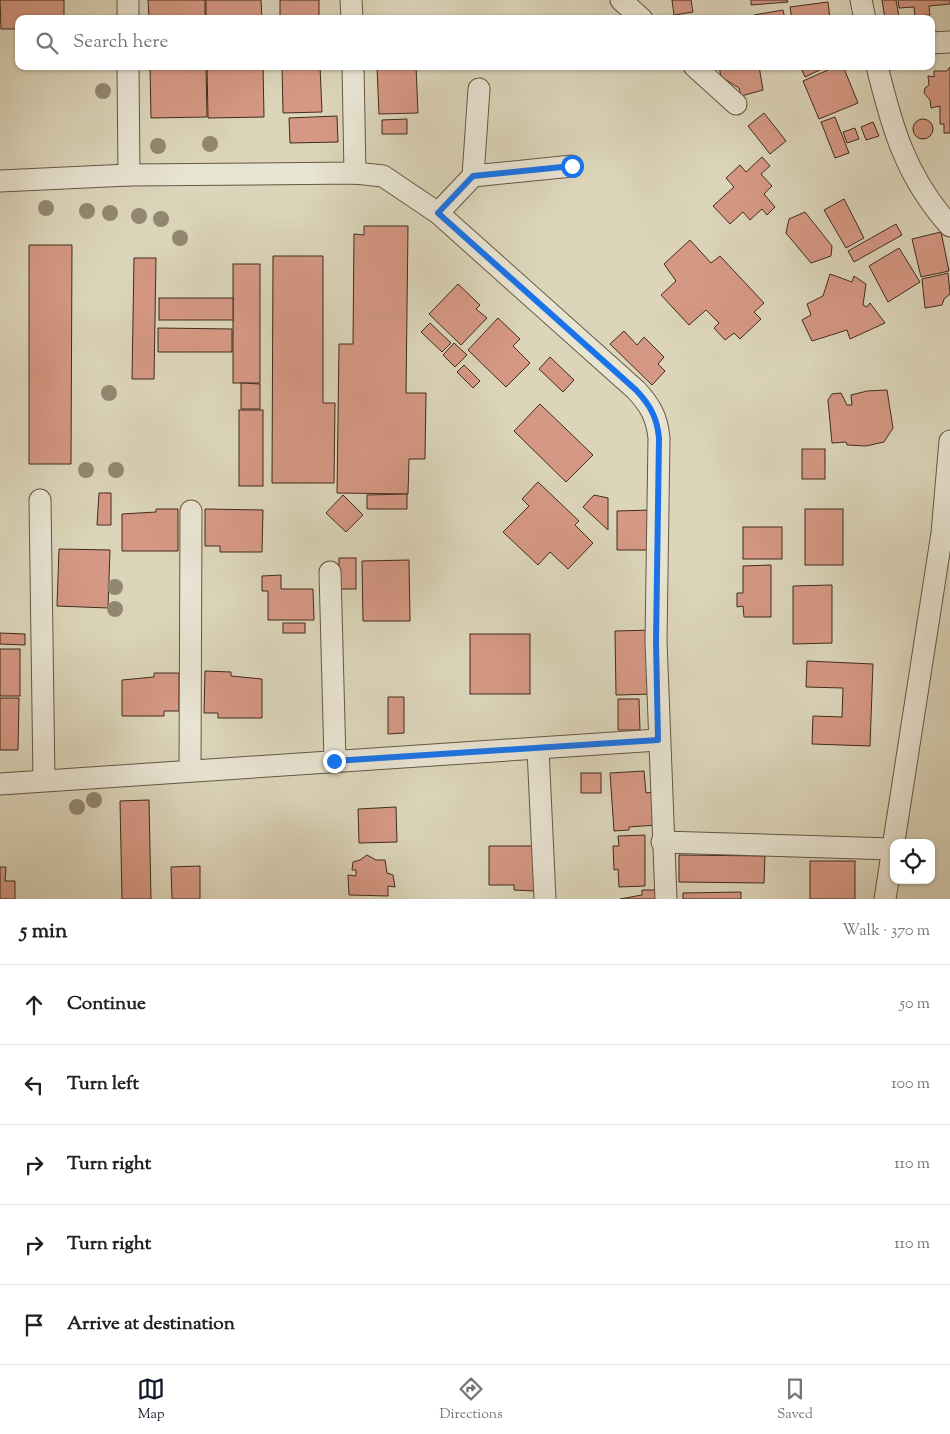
<!DOCTYPE html>
<html lang="en">
<head>
<meta charset="utf-8">
<style>
  :root { --surface:#fff; --page:#f2f2f2; --text:#202124; --muted:#757577; --line:#e0e0e0; --accent:#111827 }
  body { margin:0; font-family:"Sorts Mill Goudy",serif; background:var(--page); color:var(--text) }
  .controls { position:absolute; right:15px; bottom:15px; display:grid; overflow:hidden; border-radius:10px; box-shadow:0 1px 4px #0004 }
  .controls button { width:45px; height:45px; display:grid; place-items:center; padding:0; border:0; border-bottom:1px solid var(--line); background:var(--surface); color:var(--text); font:25px sans-serif }
  .stop { position:absolute; width:15px; height:15px; margin:-11px; border:4px solid #1a73e8; border-radius:50%; background:#fff }
  .stop.end { background:#1a73e8; border-color:#fff; box-shadow:0 1px 5px #0008 }
  .list { margin:0; padding:0; list-style:none }
  h2 { display:flex; justify-content:space-between; align-items:center; height:65px; margin:0; padding:0 20px; font-size:21px }
  h2 small { font-size:16px; font-weight:400; color:var(--muted) }
  .list li { display:grid; grid-template-columns:32px 1fr auto; gap:15px; align-items:center; box-sizing:border-box; height:80px; padding:0 20px; border-top:1px solid var(--line) }
  .list b { display:block; font-size:19px; white-space:nowrap }
  .list em { font-size:16px; font-style:normal; color:var(--muted) }
  .icon { flex:none; width:28px; height:28px; fill:none; stroke:currentColor; stroke-width:2; stroke-linecap:round; stroke-linejoin:round }
  .map { position:relative; flex:none; width:950px; height:899px; overflow:hidden }
  .search { position:absolute; background:var(--surface); box-shadow:0 1px 4px #0004; left:15px; right:15px; top:15px; height:55px; display:flex; align-items:center; gap:12px; box-sizing:border-box; padding:0 18px; border-radius:10px; color:var(--muted); font-size:19px }
  .sheet { height:465px; background:var(--surface) }
  nav { display:flex; justify-content:space-around; align-items:center; box-sizing:border-box; height:70px; border-top:1px solid var(--line); background:var(--surface); font-size:14px; color:var(--muted) }
  nav a { display:grid; justify-items:center; gap:2px }
  nav .on { color:var(--accent) }
  .map>svg:first-child { display:block }
</style>
</head>
<body>
<div class="map">
<svg width="950" height="899" viewBox="0 0 950 899">
  <rect width="100%" height="100%" fill="#dcd5ba"/>
  <filter id="stains"><feTurbulence type="fractalNoise" baseFrequency=".004" numOctaves="4"/><feColorMatrix values="0 0 0 0 .2 0 0 0 0 .09 0 0 0 0 .02 0 0 0 .5 -.17"/></filter>
  <radialGradient id="worn" r=".72"><stop offset=".6" stop-color="#630" stop-opacity="0"/><stop offset="1" stop-color="#630" stop-opacity=".3"/></radialGradient>
  <g fill="#d59884" stroke="#402b1c">
    <path d="M0,0H64V19H19V29H1Z"/>
    <path d="M148,0H205V19H149Z"/>
    <path d="M206,0H261L262,19H206Z"/>
    <rect x="280" y="0" width="39" height="19"/>
    <path d="M672,0H691L693,12L674,15Z"/>
    <path d="M751,0H787L788,2L751,5Z"/>
    <path d="M882,0H896L899,17L885,19Z"/>
    <path d="M898,0H950V4L929,6L930,15L915,16L914,7L899,8Z"/>
    <path d="M828,2L830,19H792L790,7Z"/>
    <path d="M783,10L785,19H755L754,15Z"/>
    <path d="M150,66H206L207,117L151,118Z"/>
    <path d="M207,66H263L264,117L208,118Z"/>
    <path d="M282,66H320L322,112L283,113Z"/>
    <path d="M377,66H416L418,113L379,114Z"/>
    <path d="M719,66H759L763,90L741,96L739,88L721,77Z"/>
    <path d="M800,66H828L805,77Z"/>
    <path d="M837,66H843L858,103L819,119L803,81Z"/>
    <path d="M950,67V133H944V124H940V106L931,108L930,100L924,93L925,88L929,85L928,76L934,77V71H947Z"/>
    <path d="M764,113L786,141L770,154L748,126Z"/>
    <path d="M337,116L338,142L290,143L289,118Z"/>
    <path d="M835,117L849,153L835,158L821,122Z"/>
    <circle cx="923" cy="129" r="10"/>
    <path d="M407,119V134H382V120Z"/>
    <path d="M873,122L879,136L866,140L861,127Z"/>
    <path d="M855,128L859,139L847,143L843,132Z"/>
    <path d="M762,157L770,166L761,174L772,186L764,194L775,207L767,215L762,209L750,220L743,212L730,224L713,206L734,187L726,178L740,165L746,172Z"/>
    <path d="M844,199L864,238L846,248L824,210Z"/>
    <path d="M805,212L832,246L831,256L811,263L786,233L789,219Z"/>
    <path d="M896,224L902,235L854,262L848,251Z"/>
    <path d="M364,226H408L406,393H426L425,459H409L408,494L337,493L339,344H353L354,234L364,235Z"/>
    <path d="M941,232L949,271L921,277L912,239Z"/>
    <path d="M690,240L711,263L720,256L764,303L754,312L761,319L740,339L734,333L725,340L714,328L719,323L706,310L689,325L661,295L676,281L664,264Z"/>
    <path d="M29,245H72L71,464H29Z"/>
    <path d="M899,248L920,282L888,302L869,266Z"/>
    <path d="M273,256H323V403H335L334,483H272Z"/>
    <path d="M134,258H156L154,379H132Z"/>
    <rect x="233" y="264" width="27" height="119"/>
    <path d="M948,273L950,294L944,299L942,305L925,308L922,279Z"/>
    <path d="M830,274L852,282L854,276L866,284L863,305L867,307L870,303L885,323L850,339L847,330L812,341L802,320L811,315L807,304L823,296Z"/>
    <path d="M458,284L480,305L476,309L487,318L461,345L429,314Z"/>
    <rect x="159" y="298" width="74" height="22"/>
    <path d="M498,318L520,339L513,346L530,363L506,387L468,350Z"/>
    <path d="M430,323L451,343L442,352L421,332Z"/>
    <path d="M158,328L232,329V352H158Z"/>
    <path d="M624,331L637,345L644,337L664,357L658,364L665,371L652,385L610,344Z"/>
    <path d="M454,343L467,355L455,367L443,355Z"/>
    <path d="M550,357L574,380L563,392L539,369Z"/>
    <path d="M464,365L480,381L473,388L457,372Z"/>
    <path d="M241,383L260,384V409H241Z"/>
    <path d="M887,390L893,428L884,442L866,446L847,445L846,442L832,443L828,400L832,394L841,393L847,405H852L851,395L867,391Z"/>
    <path d="M540,404L593,455L566,482L514,431Z"/>
    <rect x="239" y="410" width="24" height="76"/>
    <rect x="802" y="449" width="23" height="30"/>
    <path d="M538,482L579,521L575,525L593,543L568,569L550,552L538,565L503,532L529,506L522,499Z"/>
    <path d="M99,493H111V525H97Z"/>
    <path d="M407,494V509H367V495Z"/>
    <path d="M343,495L363,515L346,532L326,513Z"/>
    <path d="M594,495L608,498V530L583,507Z"/>
    <path d="M156,509H178V551H122V514L156,512Z"/>
    <path d="M205,509L263,510L262,552H220V546H205Z"/>
    <rect x="805" y="509" width="38" height="56"/>
    <path d="M650,510V550H617V511Z"/>
    <rect x="743" y="527" width="39" height="32"/>
    <path d="M59,549L110,550L108,608L57,606Z"/>
    <rect x="339" y="558" width="17" height="31"/>
    <path d="M409,560L410,621H363L362,561Z"/>
    <path d="M771,565V617H744L743,606L737,607V593H743V566Z"/>
    <path d="M281,575V589H313L314,620H268V591H262V576Z"/>
    <path d="M832,585V643L793,644V586Z"/>
    <rect x="283" y="623" width="22" height="10"/>
    <path d="M654,630V694L616,695L615,631Z"/>
    <path d="M0,633L25,634V645L0,644Z"/>
    <rect x="470" y="634" width="60" height="60"/>
    <rect x="0" y="649" width="20" height="47"/>
    <path d="M807,661L873,664L870,746L812,744L813,716L842,717L843,688L806,687Z"/>
    <path d="M205,671L231,672V676L262,679V718H218V713H204Z"/>
    <path d="M154,673H179V711H164V716H122V680L154,677Z"/>
    <path d="M388,697H404V733L388,734Z"/>
    <path d="M0,698H19L18,750H0Z"/>
    <path d="M618,699H639L640,730H618Z"/>
    <path d="M644,771L646,793L654,792L656,825L629,827V830L614,831L610,773Z"/>
    <rect x="581" y="773" width="20" height="20"/>
    <path d="M149,800L151,899H122L120,801Z"/>
    <path d="M396,807L397,842L359,843L358,809Z"/>
    <path d="M645,835V886L619,887L618,869L614,870L613,846H619L618,836Z"/>
    <path d="M489,846H534V891L514,890V885H489Z"/>
    <path d="M367,855L376,860H385L387,873L393,875L395,887L388,886V896L349,895L348,875L356,876V870H352L353,862L360,860Z"/>
    <path d="M679,855L765,856L764,883L679,882Z"/>
    <rect x="810" y="861" width="45" height="38"/>
    <path d="M200,866V899H172L171,867Z"/>
    <path d="M0,867H6L5,881H15V899H0Z"/>
    <path d="M642,890H660L661,899H620L642,895Z"/>
    <path d="M741,892V899H683V893Z"/>
  </g>
  <g fill="none" stroke-linecap="round" stroke-linejoin="round">
    <g stroke="#675644" stroke-width="23">
      <g id="minor">
        <path d="M128,0V19"/>
        <path d="M351,0L352,19"/>
        <path d="M621,0L642,19"/>
        <path d="M861,0L865,19"/>
        <path d="M931,43L950,42"/>
        <path d="M128,66L129,175"/>
        <path d="M353,66L355,173"/>
        <path d="M694,66L736,104"/>
        <path d="M877,66C892,128 906,177 950,226"/>
        <path d="M473,176L572,166"/>
        <path d="M0,181L129,175L355,173L383,176L438,213L636,390C650,405 657,417 659,438L656,641L666,899"/>
        <path d="M438,213L473,176L479,89"/>
        <path d="M40,500L44,780"/>
        <path d="M330,572L335,761"/>
        <path d="M538,749L545,899"/>
        <path d="M190,770L191,511"/>
        <path d="M0,784L658,740"/>
        <path d="M662,842L892,849"/>
        <path d="M885,899L942,533L950,441"/>
      </g>
    </g>
    <use href="#minor" stroke="#e8e4d2" stroke-width="21"/>
  </g>
  <g fill="#928770">
    <circle cx="103" cy="91" r="8"/>
    <circle cx="210" cy="144" r="8"/>
    <circle cx="158" cy="146" r="8"/>
    <circle cx="46" cy="208" r="8"/>
    <circle cx="87" cy="211" r="8"/>
    <circle cx="110" cy="213" r="8"/>
    <circle cx="139" cy="216" r="8"/>
    <circle cx="161" cy="219" r="8"/>
    <circle cx="180" cy="238" r="8"/>
    <circle cx="109" cy="393" r="8"/>
    <circle cx="86" cy="470" r="8"/>
    <circle cx="116" cy="470" r="8"/>
    <circle cx="115" cy="587" r="8"/>
    <circle cx="115" cy="609" r="8"/>
    <circle cx="94" cy="800" r="8"/>
    <circle cx="77" cy="807" r="8"/>
  </g>
  <g fill="none" stroke-linecap="round" stroke-linejoin="round">
    <path stroke="#1a73e8" stroke-width="6" d="M334,761L658,740L656,641L659,438C657,417 650,405 636,390L438,213L473,176L572,166"/>
  </g>
  <rect width="100%" height="100%" filter="url(#stains)"/>
  <rect width="100%" height="100%" fill="url(#worn)"/>
</svg>
<div class="controls">
<button><svg class="icon" aria-label="locate" viewBox="0 0 24 24"><circle cx="12" cy="12" r="6"/><path d="M12 2v4M12 18v4M2 12h4M18 12h4"/></svg></button>
</div>
<div class="stop" style="left:572px;top:166px"></div>
<div class="stop end" style="left:334px;top:761px"></div>
<div class="search"><svg class="icon" aria-label="search" viewBox="0 0 24 24"><circle cx="10" cy="10" r="6"/><path d="M15 15l6 6"/></svg>Search here</div>
</div>
<section class="sheet">
<h2>5 min<small>Walk · 370 m</small></h2>
<ul class="list">
<li><svg class="icon" aria-label="ahead" viewBox="0 0 24 24"><path d="M12 20V5M6 11l6-6 6 6"/></svg><div><b>Continue</b></div><em>50 m</em></li>
<li><svg class="icon" aria-label="left" viewBox="0 0 24 24"><path d="M17 20v-9H6M10 6l-5 5 5 5"/></svg><div><b>Turn left</b></div><em>100 m</em></li>
<li><svg class="icon" aria-label="right" viewBox="0 0 24 24"><path d="M7 20v-9h11M14 6l5 5-5 5"/></svg><div><b>Turn right</b></div><em>110 m</em></li>
<li><svg class="icon" aria-label="right" viewBox="0 0 24 24"><path d="M7 20v-9h11M14 6l5 5-5 5"/></svg><div><b>Turn right</b></div><em>110 m</em></li>
<li><svg class="icon" aria-label="arrive" viewBox="0 0 24 24"><path d="M6 21V4h12l-3 4 3 4H6"/></svg><div><b>Arrive at destination</b></div></li>
</ul>
</section>
<nav>
<a class="on"><svg class="icon" aria-label="map" viewBox="0 0 24 24"><path d="M3 6l6-2 6 2 6-2v14l-6 2-6-2-6 2zM9 4v14M15 6v14"/></svg>Map</a>
<a><svg class="icon" aria-label="directions" viewBox="0 0 24 24"><path d="M12 3l9 9-9 9-9-9zM9 14v-3h6M13 9l2 2-2 2"/></svg>Directions</a>
<a><svg class="icon" aria-label="saved" viewBox="0 0 24 24"><path d="M7 4h10v16l-5-4-5 4z"/></svg>Saved</a>
</nav>
</body>
</html>
